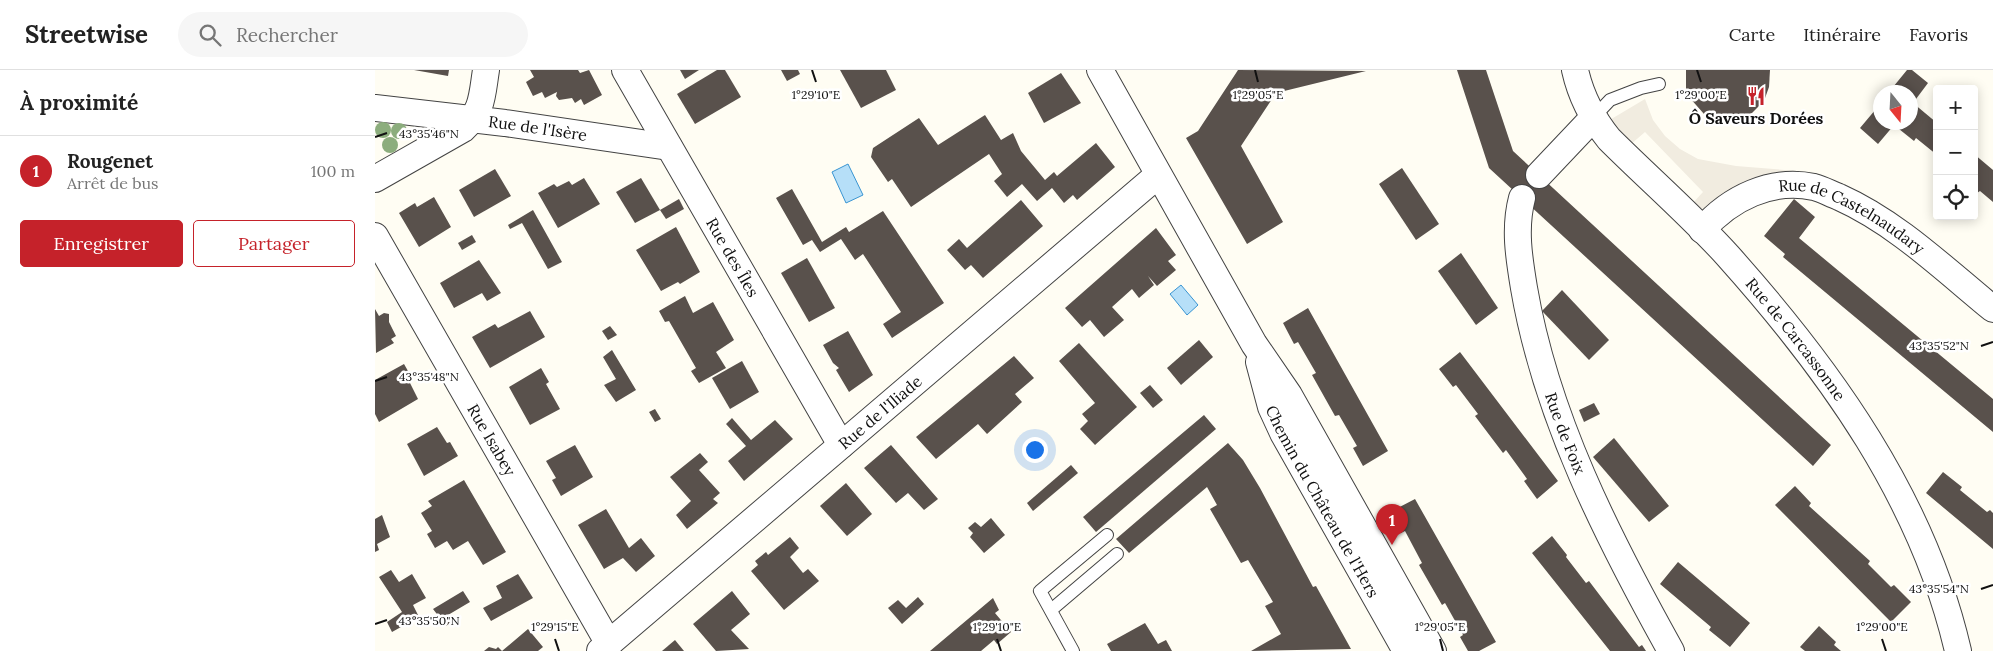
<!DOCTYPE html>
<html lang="fr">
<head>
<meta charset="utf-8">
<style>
  :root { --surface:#fff; --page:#f6f6f6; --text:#222; --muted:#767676; --line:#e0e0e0; --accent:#c5222a }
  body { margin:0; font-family:Lora,serif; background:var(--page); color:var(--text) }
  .controls { position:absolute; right:15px; top:15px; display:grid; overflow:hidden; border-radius:5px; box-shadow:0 2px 12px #0003 }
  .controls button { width:45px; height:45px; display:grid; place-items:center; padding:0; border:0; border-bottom:1px solid var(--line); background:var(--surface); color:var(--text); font:25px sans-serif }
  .compass { position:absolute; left:1498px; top:15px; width:45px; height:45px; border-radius:50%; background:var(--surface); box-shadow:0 2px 12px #0003; rotate:162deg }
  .you { position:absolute; left:659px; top:379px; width:18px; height:18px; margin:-12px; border:4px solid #fff; border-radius:50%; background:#1a73e8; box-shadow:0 0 0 8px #1a73e833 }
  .badge { display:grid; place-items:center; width:32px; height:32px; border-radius:50%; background:var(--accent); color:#fff; font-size:16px; font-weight:700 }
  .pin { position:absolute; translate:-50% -41px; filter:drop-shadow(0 1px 2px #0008) }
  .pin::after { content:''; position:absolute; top:26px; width:18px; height:15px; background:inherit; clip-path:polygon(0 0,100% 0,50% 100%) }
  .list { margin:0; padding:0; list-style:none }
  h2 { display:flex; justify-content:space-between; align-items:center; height:65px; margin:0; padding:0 20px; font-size:21px }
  h2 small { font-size:16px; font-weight:400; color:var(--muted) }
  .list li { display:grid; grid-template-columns:32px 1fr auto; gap:15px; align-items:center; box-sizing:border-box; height:70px; padding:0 20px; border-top:1px solid var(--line) }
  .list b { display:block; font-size:19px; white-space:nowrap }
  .list p { margin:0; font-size:16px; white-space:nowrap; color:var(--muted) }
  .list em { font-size:16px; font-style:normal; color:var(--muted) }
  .actions { display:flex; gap:10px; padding:15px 20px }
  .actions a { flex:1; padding:11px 0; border:1px solid var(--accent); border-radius:5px; text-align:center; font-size:18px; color:var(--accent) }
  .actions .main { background:var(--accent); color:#fff }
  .icon { flex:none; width:28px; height:28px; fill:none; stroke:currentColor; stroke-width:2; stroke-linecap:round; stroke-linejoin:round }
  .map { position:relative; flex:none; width:1618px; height:581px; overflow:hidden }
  header { display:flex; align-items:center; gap:30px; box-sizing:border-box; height:70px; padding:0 25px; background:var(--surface); border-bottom:1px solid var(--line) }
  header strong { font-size:24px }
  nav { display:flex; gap:28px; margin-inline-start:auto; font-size:18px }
  .search { width:350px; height:45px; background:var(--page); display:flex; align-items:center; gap:12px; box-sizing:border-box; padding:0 18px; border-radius:28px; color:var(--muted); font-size:19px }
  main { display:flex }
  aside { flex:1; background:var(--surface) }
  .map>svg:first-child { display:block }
</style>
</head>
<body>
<header>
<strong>Streetwise</strong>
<div class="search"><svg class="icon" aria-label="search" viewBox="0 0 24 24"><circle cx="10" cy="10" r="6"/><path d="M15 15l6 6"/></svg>Rechercher</div>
<nav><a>Carte</a><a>Itinéraire</a><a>Favoris</a></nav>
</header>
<main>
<aside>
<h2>À proximité<small></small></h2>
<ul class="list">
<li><span class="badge">1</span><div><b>Rougenet</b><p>Arrêt de bus</p></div><em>100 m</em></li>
</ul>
<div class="actions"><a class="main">Enregistrer</a><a>Partager</a></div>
</aside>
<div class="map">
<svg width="1618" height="581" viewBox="0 0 1618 581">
  <rect width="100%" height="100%" fill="#fffdf3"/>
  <path fill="#f1ece0" d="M1270,29L1278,50L1290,66L1305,79L1323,89L1361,96L1423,101L1430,107L1336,138L1321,139L1316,135L1328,122L1270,62L1255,75L1233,51Z"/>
  <g fill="#b6dff8" stroke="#3a95d2">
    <path d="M473,94L488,125L471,133L457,102Z"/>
    <path d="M806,215L823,235L812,245L795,224Z"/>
  </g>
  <g fill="#59514c">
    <path d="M39,0H74L73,6Z"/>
    <path d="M155,0H203L205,3L214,0L227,25L209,35L206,29L200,33L197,28L184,30L181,26L182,22L170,28L167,22L158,26L151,12L159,7Z"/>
    <path d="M305,0H324L310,9Z"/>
    <path d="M342,0H350L366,27L320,54L302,24Z"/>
    <path d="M406,0H423L425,4L412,11Z"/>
    <path d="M465,0H511L521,20L486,38Z"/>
    <path d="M863,0L991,1L901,23L866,76L908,152L872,174L811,68L823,61Z"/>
    <path d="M1082,0H1111L1138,81L1456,375L1438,396L1114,98Z"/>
    <path d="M1311,0H1395L1394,17L1389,31L1377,43L1362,50H1344L1329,44L1314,27L1311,18Z"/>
    <path d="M1532,0H1537L1553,13L1538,33L1562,53V85L1541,68L1539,71L1519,55L1503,74L1485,58L1506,33V52H1536V22H1514Z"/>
    <path d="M686,3L706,33L669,53L653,23Z"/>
    <path d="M610,45L626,70L638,63L646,81L670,110L679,102L682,106L721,73L740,97L702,130L698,125L689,133L677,118L662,131L647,114L632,127L619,111L627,104L614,84L536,137L517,109L513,112L496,87L498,78L544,48L563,75Z"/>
    <path d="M1599,84L1618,100V132L1605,121L1602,123L1599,121Z"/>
    <path d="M1027,98L1064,154L1041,170L1004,114Z"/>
    <path d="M120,99L136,126L99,147L84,120Z"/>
    <path d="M209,108L225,134L183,158L163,123L179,114L182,117L194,111L197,115Z"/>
    <path d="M266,108L285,140L260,153L241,122Z"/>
    <path d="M417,119L447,172L471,157L474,162L508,141L569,233L517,268L508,254L526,242L488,184L480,190L466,169L445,182L437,170L428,175L401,128Z"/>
    <path d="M59,127L76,157L44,177L24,143L40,133L42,137Z"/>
    <path d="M304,129L309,139L291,149L285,140Z"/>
    <path d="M1419,129L1440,147L1424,168L1618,329V362L1408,187L1410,184L1389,166Z"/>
    <path d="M646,130L668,156L608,208L596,195L590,200L572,180L584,169L592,178Z"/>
    <path d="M158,140L187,192L173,199L147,153L135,159L133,155Z"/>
    <path d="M301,157L325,202L305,214L303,212L286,221L261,180Z"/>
    <path d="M781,158L801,185L793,191L801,200L782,216L773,206L779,215L764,228L757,219L737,237L749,250L729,267L715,250L707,257L690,238Z"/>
    <path d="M97,165L101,172L87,180L83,173Z"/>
    <path d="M1086,183L1123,238L1101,255L1063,201Z"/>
    <path d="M432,188L460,238L434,252L406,203Z"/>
    <path d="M104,190L126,223L112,231L107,223L79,238L65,213Z"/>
    <path d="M1187,220L1234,270L1214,290L1167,241Z"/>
    <path d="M310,226L318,243L338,232L359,270L341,282L351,298L324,313L316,301L321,298L294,251L290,252L284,241Z"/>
    <path d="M933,238L1013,381L988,396L978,378L982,376L964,345L960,346L937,305L941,303L923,272L919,274L908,253Z"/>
    <path d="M0,239L4,246L9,243L14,244V252L21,266L16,269L19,273L1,283Z"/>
    <path d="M155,241L170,267L115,298L97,267L120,254L123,258Z"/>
    <path d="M235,256L242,265L233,270L227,261Z"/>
    <path d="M473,261L498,305L474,322L461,300L464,298L458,293L448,275Z"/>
    <path d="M824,270L838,287L806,315L792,298Z"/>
    <path d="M704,273L762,337L720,375L705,359L713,351L707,344L720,333L684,291Z"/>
    <path d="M237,280L261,320L241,332L229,315L241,309L228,287Z"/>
    <path d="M1085,282L1183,411L1162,429L1149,411L1152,409L1131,380L1128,383L1100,346L1103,344L1081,315L1078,317L1064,299Z"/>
    <path d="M639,286L659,308L640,324L647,332L612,364L603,354L561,389L541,367Z"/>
    <path d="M367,291L384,322L355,339L337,308Z"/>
    <path d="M29,294L37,308L34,311L43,329L4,352L0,344V310Z"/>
    <path d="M166,298L174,312L171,314L185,339L155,355L134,317Z"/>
    <path d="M775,315L788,330L778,338L765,323Z"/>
    <path d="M1219,333L1225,344L1209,352L1204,340Z"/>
    <path d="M280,339L286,349L280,352L274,342Z"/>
    <path d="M829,345L841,359L721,462L708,447Z"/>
    <path d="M357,348L376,370L400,350L418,369L369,411L353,391L371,376L351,354Z"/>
    <path d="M62,357L72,373L75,372L83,386L49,406L32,374Z"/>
    <path d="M1239,368L1294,436L1274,452L1218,387Z"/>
    <path d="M853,373L868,390L885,418L938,517L941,516L976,579L876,581L906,564L890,536L898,532L873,490L866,493L835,439L842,435L832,417L754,483L741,469Z"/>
    <path d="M200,375L218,407L186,426L177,410L181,408L171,391Z"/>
    <path d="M516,375L563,429L549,440L533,423L521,433L489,398Z"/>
    <path d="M325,383L333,392L324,400L345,423L338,429L343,433L312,459L301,445L316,431L295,407Z"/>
    <path d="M696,395L703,403L658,441L652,433Z"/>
    <path d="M1568,402L1587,417L1585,420L1612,442L1615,440L1618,443V479L1551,423Z"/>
    <path d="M89,410L131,482L108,495L93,471L78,480L72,471L60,478L52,464L57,461L46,443L57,436L53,431Z"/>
    <path d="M471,413L497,444L472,466L445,436Z"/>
    <path d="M1420,416L1436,433L1434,436L1495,491L1493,494L1516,517L1519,515L1536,532L1516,552L1400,435Z"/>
    <path d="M1040,429L1121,572L1104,581H1093L1085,567L1088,565L1070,533L1067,535L1044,495L1047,493L1030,461L1026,463L1015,442Z"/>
    <path d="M231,439L254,478L266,468L280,486L261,502L248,488L229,499L203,455Z"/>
    <path d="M7,445L15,467L2,474L4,480L0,482V449Z"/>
    <path d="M616,448L630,465L609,483L595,467L598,463L593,458L600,452L606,457Z"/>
    <path d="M1177,466L1192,485L1191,487L1211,513L1214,511L1264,577L1267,575L1271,581H1235L1157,483Z"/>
    <path d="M415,467L424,478L415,487L428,503L433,499L444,511L409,540L376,501L383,495L380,491L391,482L393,485Z"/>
    <path d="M1303,492L1375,553L1355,577L1334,560L1336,557L1285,514Z"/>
    <path d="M16,500L24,512L37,504L51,528L38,535L44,547L17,562L12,552L27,542L4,507Z"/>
    <path d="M143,504L158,528L116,551L108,538L127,528L121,516Z"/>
    <path d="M88,521L95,532L73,545L78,551L71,556L58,539Z"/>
    <path d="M357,521L375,544L356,560L374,579L341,581L318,554Z"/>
    <path d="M543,527L549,534L527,554L513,538L523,530L531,538Z"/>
    <path d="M618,528L624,540L620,543L636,562L622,574L619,570L606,581H555Z"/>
    <path d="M770,553L783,574L791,570L797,581H736L732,574Z"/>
    <path d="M1444,556L1461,572L1459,575L1466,581H1430L1425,577Z"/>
    <path d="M153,559L168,577L163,581H109L114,577L121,579L123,577L127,581Z"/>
    <path d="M300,570L309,581H287Z"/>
  </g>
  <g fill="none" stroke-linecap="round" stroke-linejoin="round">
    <g stroke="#434343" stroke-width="14">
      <g id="lane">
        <path d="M1218,48L1235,30L1266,18L1284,14"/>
        <path d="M676,540L742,484"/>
        <path d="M698,581L665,521L732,465"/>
      </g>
    </g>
    <g stroke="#434343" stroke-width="28">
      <g id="street">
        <path id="s1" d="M250,0L466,375"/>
        <path d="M725,0L879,274L914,325L1058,581"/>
        <path id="s2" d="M1200,0C1206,27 1217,48 1234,69C1273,108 1316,145 1353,186C1455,300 1548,429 1583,581"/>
        <path id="s3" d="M0,38L130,53L294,77"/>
        <path d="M1164,105L1218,48"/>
        <path d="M0,109L88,59C108,41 107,25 111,0"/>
        <path id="s4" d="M1147,128C1139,158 1144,188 1149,218C1171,347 1233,468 1296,581"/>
        <path id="s5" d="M1327,160C1355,128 1396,108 1439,117C1447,119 1456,124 1464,127C1522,153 1569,199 1618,239"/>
        <path id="s6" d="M0,166L234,574"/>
        <path id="s7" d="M884,292L896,337L908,363L1031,581"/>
        <path id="s8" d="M225,581L783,105"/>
      </g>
    </g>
    <use href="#lane" stroke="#fff" stroke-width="12"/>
    <use href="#street" stroke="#fff" stroke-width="26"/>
  </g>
  <g fill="#8cad7d">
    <circle cx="8" cy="60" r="8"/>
    <circle cx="24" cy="61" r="8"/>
    <circle cx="15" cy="75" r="8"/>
  </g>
  <path fill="none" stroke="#101010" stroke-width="2" d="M437,0L441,12M880,0L883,12M1322,0L1326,12M0,67L12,63M1606,276L1618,272M0,311L12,307M1606,519L1618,515M0,554L12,550M180,569L184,581M622,569L626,581M1065,569L1068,581M1507,569L1511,581"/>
  <defs>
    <g id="restaurant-bare" transform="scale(1.5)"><path d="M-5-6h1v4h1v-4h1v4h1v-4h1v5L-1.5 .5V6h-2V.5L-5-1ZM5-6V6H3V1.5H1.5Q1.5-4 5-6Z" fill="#c5222a" stroke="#fff" stroke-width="2.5" paint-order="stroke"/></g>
  </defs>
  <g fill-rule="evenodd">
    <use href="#restaurant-bare" x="1381" y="26"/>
  </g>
  <g text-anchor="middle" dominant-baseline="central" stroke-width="5" stroke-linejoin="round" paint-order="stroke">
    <g font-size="16" font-weight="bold" fill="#101010" stroke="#fff">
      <text x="1381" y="48">Ô Saveurs Dorées</text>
    </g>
    <g font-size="16" fill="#101010" stroke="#fff">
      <text stroke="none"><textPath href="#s3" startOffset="164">Rue de l'Isère</textPath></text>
      <text stroke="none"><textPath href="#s5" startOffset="171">Rue de Castelnaudary</textPath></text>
      <text stroke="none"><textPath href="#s1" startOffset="216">Rue des Îles</textPath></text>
      <text stroke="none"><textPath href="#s2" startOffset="352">Rue de Carcassonne</textPath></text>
      <text stroke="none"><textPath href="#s8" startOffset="368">Rue de l'Iliade</textPath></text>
      <text stroke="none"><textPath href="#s4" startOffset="242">Rue de Foix</textPath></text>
      <text stroke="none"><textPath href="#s6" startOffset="235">Rue Isabey</textPath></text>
      <text stroke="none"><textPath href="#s7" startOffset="154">Chemin du Château de l'Hers</textPath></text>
    </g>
  </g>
  <g font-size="12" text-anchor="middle" fill="#101010" stroke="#fff" stroke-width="5" stroke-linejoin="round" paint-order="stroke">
    <text x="441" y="29">1°29'10"E</text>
    <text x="883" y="29">1°29'05"E</text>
    <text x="1326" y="29">1°29'00"E</text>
    <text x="54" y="68">43°35'46"N</text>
    <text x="1564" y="280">43°35'52"N</text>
    <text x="54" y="311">43°35'48"N</text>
    <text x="1564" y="523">43°35'54"N</text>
    <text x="54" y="555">43°35'50"N</text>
    <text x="180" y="561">1°29'15"E</text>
    <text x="622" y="561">1°29'10"E</text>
    <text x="1065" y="561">1°29'05"E</text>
    <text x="1507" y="561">1°29'00"E</text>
  </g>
</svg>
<div class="controls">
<button>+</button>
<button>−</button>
<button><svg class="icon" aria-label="locate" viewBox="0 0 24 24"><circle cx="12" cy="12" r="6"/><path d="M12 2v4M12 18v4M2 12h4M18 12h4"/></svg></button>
</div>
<svg class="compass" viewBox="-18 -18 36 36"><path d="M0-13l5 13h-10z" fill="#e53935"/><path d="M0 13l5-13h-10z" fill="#767676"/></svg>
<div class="you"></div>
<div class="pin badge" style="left:1017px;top:475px">1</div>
</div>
</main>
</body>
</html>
